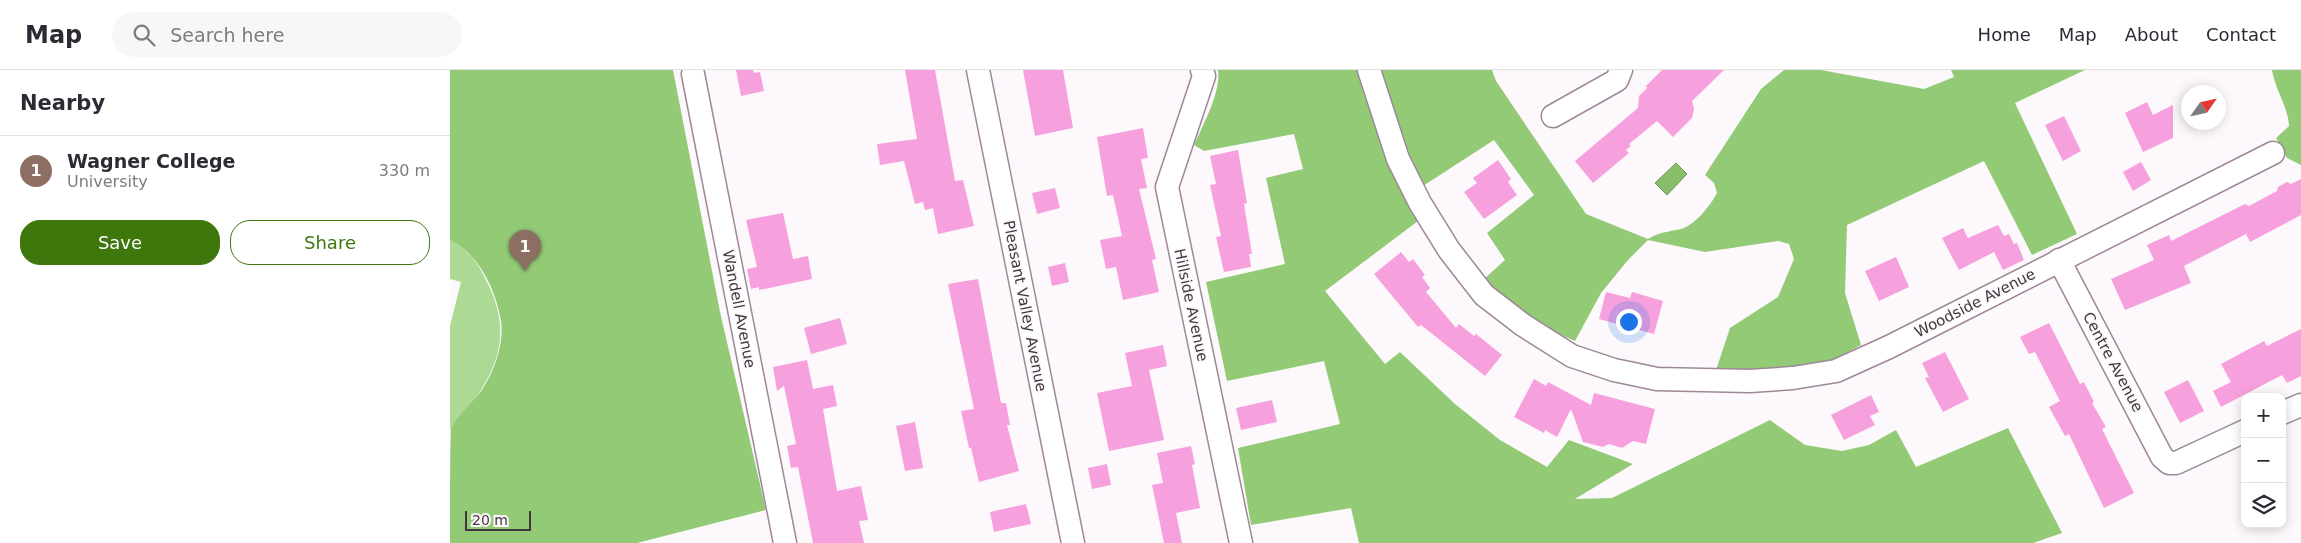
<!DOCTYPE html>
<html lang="en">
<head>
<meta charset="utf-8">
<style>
  :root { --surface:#fff; --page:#f7f7f7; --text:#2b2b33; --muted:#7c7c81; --line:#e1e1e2; --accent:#3e780d }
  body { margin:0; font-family:"DejaVu Sans",sans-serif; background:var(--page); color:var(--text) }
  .controls { position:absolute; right:15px; bottom:15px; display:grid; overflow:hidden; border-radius:10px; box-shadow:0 2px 12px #0003 }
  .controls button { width:45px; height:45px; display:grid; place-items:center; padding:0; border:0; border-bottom:1px solid var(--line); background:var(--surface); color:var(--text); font:25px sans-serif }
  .compass { position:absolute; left:1731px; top:15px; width:45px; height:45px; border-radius:50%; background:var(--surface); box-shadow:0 2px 12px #0003; rotate:56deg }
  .scale { position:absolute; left:15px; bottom:12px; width:66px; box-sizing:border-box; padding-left:5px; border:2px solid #41373e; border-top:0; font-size:14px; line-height:18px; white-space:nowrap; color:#41373e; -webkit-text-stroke:4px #fdf8fc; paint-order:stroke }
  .you { position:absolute; left:1178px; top:251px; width:18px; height:18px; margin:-12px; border:4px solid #fff; border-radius:50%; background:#1a73e8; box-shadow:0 0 0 8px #1a73e833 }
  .badge { display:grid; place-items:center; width:32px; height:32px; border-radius:50%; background:var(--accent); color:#fff; font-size:16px; font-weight:700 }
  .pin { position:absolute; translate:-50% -41px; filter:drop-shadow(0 1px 2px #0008) }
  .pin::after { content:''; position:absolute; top:26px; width:18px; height:15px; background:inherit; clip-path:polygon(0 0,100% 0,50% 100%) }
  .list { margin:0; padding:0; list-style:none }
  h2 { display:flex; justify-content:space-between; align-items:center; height:65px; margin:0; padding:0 20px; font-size:21px }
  h2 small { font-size:16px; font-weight:400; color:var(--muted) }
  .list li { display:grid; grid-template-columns:32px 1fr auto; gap:15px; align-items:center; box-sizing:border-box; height:70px; padding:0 20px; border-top:1px solid var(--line) }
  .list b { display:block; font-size:19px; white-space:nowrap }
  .list p { margin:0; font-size:16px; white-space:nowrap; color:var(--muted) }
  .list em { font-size:16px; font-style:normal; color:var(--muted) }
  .actions { display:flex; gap:10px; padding:15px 20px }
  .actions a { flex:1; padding:11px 0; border:1px solid var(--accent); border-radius:20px; text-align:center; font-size:18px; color:var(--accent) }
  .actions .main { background:var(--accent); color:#fff }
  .icon { flex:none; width:28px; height:28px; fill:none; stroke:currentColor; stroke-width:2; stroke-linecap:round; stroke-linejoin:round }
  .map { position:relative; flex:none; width:1851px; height:473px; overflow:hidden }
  header { display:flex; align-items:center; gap:30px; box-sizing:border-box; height:70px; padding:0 25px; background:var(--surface); border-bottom:1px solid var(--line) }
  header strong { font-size:24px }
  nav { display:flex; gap:28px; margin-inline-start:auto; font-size:18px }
  .search { width:350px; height:45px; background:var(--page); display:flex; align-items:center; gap:12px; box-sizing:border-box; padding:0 18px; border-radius:28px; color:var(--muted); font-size:19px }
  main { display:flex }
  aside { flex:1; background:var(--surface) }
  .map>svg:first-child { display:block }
</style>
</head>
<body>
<header>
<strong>Map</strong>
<div class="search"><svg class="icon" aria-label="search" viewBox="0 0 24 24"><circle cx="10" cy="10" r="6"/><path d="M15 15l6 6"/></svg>Search here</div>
<nav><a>Home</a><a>Map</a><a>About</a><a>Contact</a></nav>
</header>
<main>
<aside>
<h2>Nearby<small></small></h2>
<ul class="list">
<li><span class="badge" style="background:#8d6e63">1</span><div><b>Wagner College</b><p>University</p></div><em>330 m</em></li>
</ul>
<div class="actions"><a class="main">Save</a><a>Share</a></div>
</aside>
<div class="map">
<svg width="1851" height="473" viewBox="0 0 1851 473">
  <rect width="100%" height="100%" fill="#fdf8fc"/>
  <path fill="#acd994" d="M0,170C18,179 29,194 37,212C68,273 40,313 0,360V256L11,212L0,209Z"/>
  <g fill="#93ca75">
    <path d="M0,0H223L270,242L316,440L187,473H0C0,457 0,366 1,359C9,342 27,330 36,313C46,296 54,271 51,251C46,220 29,184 0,170Z"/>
    <path d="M768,0H910L938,88L968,151L875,221L935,294L950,282L1005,334L1050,370L1097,397L1119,370L1183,394L1125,429L1162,428L1320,350L1355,375L1392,381L1419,375L1446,360L1466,397L1558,358L1612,463L1583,473H909L901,438L801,455L788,378L890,354L874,291L777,311L756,212L835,194L816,108L853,99L844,64L754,81L744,75C753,55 771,22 768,0Z"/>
    <path d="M929,0H1042L1046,11L1136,144L1198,169C1209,162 1218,162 1231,159C1244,156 1261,135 1267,123L1264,113L1255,105L1311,19L1334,0H1371L1474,19L1504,7L1501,0H1635L1565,33L1627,164L1582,185L1534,91L1397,155L1395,223L1411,275L1381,291L1303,301L1266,300L1280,258L1328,227L1344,189L1339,174L1328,171L1255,182L1198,170L1178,190L1151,223L1125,271L1097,259L1059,235L1034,209L1055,190L1037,163L1084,125L1044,70L973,116L953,69Z"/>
    <path d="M1822,0H1851V95L1837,88L1826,68L1839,56C1838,36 1825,20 1822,0Z"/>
  </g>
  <path fill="#88be6a" stroke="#73965d" d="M1226,93L1237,104L1217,125L1205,113Z"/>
  <g fill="#f6a0dd">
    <path d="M286,0H303L304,3L310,2L314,21L291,26Z"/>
    <path d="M455,0H485L505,111L513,110L524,156L488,164L483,138L475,140L473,132L465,134L454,91L430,95L427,74L467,69Z"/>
    <path d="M573,0H613L623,58L585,66Z"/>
    <path d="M1212,0H1274L1242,31L1244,39L1242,48L1223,67L1207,51L1179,74L1181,76L1176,80L1179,83L1143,113L1125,91L1188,38L1189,26L1197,18L1196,16Z"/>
    <path d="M1697,32L1703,45L1723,35V68L1693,82L1675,43Z"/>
    <path d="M1614,46L1631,81L1613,91L1595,55Z"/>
    <path d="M693,58L698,88L691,89L697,118L689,119L706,189L702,190L709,222L673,230L666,197L656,199L650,170L672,166L663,125L657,126L647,67Z"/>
    <path d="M788,80L797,133L794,134L802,184H799L801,197L774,202L766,167L771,166L760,115L766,114L760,86Z"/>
    <path d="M1048,90L1061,109L1058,112L1067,125L1034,149L1014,122L1027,113L1023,108Z"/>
    <path d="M1691,92L1701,110L1683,121L1673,102Z"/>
    <path d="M1851,109V145L1800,172L1796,164L1734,196L1741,213L1675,240L1661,209L1704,190L1697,175L1719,165L1721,171L1795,134L1799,136L1827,121L1828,117L1837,112L1841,114Z"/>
    <path d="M605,118L610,138L587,144L582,123Z"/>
    <path d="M333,143L343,189L358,186L362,209L309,220V217L301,219L297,199L307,197L296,150Z"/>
    <path d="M1548,155L1554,166L1559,164L1564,174L1567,173L1574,190L1553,200L1544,182L1509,200L1492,168L1513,158L1518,168Z"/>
    <path d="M951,182L959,192L963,189L975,205L972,207L980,218L976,222L1006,258L1009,254L1024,266L1026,264L1052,285L1035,306L971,255L968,257L924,204Z"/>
    <path d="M1446,187L1459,217L1429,231L1415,201Z"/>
    <path d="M615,193L619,212L602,216L598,197Z"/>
    <path d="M528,209L551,333H556L560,355H557L569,401L529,412L521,378H519L511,341L524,339L498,214Z"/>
    <path d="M1156,222L1180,228L1182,222L1213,231L1204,264L1149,249Z"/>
    <path d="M390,248L397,274L361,284L354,258Z"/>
    <path d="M1599,253L1630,314L1634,312L1644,332L1642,333L1656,357L1652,359L1684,423L1654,438L1619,364L1615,366L1599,337L1610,331L1585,282L1579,284L1570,267Z"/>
    <path d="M1851,259V306L1837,313L1832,305L1771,337L1763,321L1781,312L1771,294L1814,271L1817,276Z"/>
    <path d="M713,275L717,296L699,300L714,370L659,381L647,323L682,316L675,283Z"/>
    <path d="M1495,282L1519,329L1493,342L1475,308L1479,307L1472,293Z"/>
    <path d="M357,290L363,319L383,315L387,336L373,339L387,421L411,416L418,450L409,451L414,473H363L348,397L341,398L337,376L346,374L334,316L327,321L323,297Z"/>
    <path d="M1084,309L1096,316L1098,312L1141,335L1144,323L1205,339L1196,374L1183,371L1172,378L1159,374L1153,377L1133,372L1121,339L1107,367L1095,360L1094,363L1064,347Z"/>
    <path d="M1738,310L1754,341L1730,353L1714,322Z"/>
    <path d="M1421,325L1429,342L1420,346L1425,355L1394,370L1381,345Z"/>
    <path d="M822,330L827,352L791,360L786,338Z"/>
    <path d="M465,352L473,398L455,401L446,356Z"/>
    <path d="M741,376L745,394L742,395L750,438L726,443L732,473H714L702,415L713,413L707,383Z"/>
    <path d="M657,394L661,415L642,419L638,398Z"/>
    <path d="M576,434L581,454L544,462L540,442Z"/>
  </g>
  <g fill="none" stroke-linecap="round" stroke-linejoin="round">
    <g stroke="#9e8796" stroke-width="25">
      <g id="street">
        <path d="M528,0L623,473"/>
        <path d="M752,0L754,6L717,117L791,473"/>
        <path d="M919,0L948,89L970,133L999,180L1034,225L1073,255L1122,286L1164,300L1207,309L1300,311L1343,308L1386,301L1439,277L1823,83"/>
        <path d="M243,4L335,473"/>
        <path d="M1103,46L1167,10L1171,0"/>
        <path d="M1609,190L1712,387L1719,393H1726L1795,361"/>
        <path d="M1832,343L1851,335"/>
      </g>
    </g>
    <use href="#street" stroke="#fff" stroke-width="22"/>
  </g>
  <g text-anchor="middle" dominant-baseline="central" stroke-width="4" stroke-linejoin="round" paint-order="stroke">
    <g font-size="15" fill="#41373e" stroke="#fdf8fc">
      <text transform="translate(1525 233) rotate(-27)">Woodside Avenue</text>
      <text transform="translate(741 235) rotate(78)">Hillside Avenue</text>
      <text transform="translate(575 236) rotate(79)">Pleasant Valley Avenue</text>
      <text transform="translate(289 239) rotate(79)">Wandell Avenue</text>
      <text transform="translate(1663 292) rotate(62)">Centre Avenue</text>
    </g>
  </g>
</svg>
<div class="controls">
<button>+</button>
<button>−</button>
<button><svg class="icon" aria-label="layers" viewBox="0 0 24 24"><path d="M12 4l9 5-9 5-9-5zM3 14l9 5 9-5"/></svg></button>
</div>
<svg class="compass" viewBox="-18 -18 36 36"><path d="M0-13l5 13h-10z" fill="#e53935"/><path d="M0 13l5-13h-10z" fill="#7c7c81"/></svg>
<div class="scale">20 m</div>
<div class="you"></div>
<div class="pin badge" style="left:75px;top:201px;background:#8d6e63">1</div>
</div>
</main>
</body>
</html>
